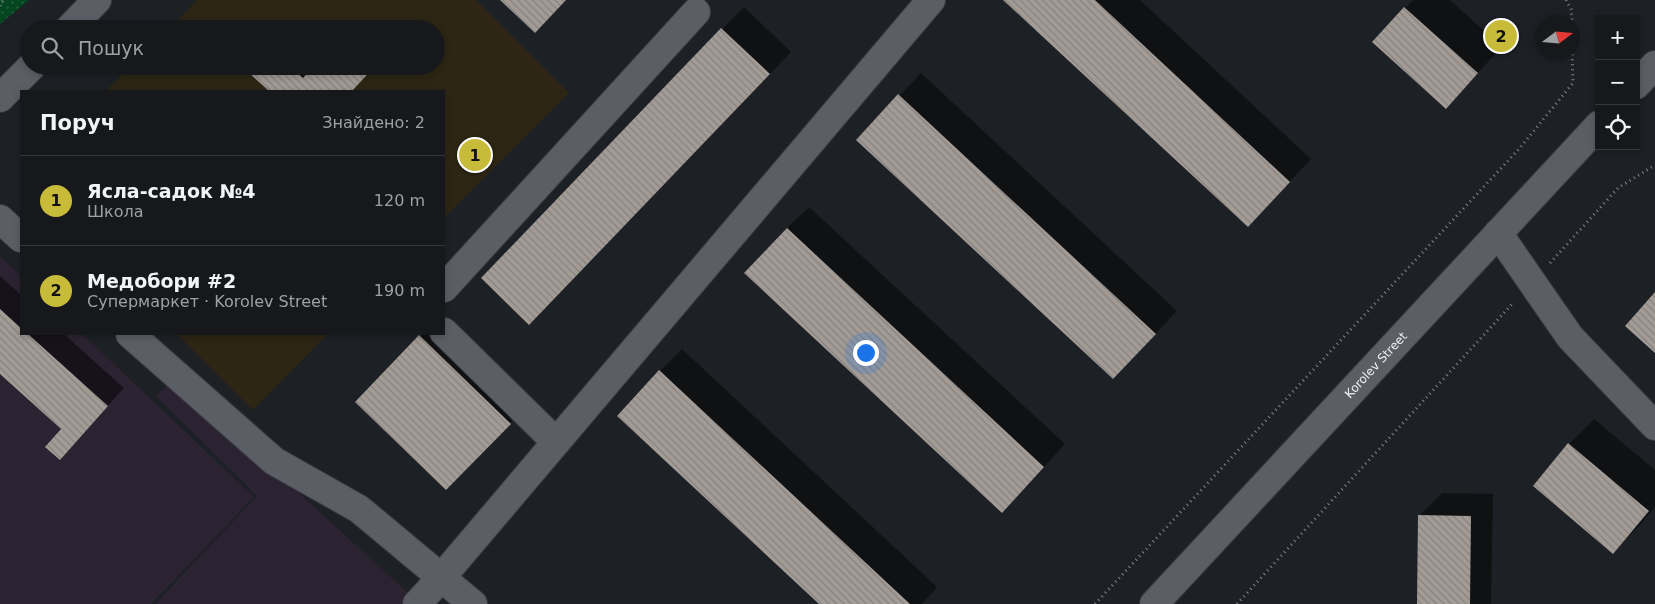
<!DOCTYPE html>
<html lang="uk">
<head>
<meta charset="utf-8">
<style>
  :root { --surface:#16181c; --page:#1f2125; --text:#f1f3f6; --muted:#9ea0a3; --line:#35373b; --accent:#c9bb3a }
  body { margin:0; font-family:"DejaVu Sans",sans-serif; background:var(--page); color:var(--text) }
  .controls { position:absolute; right:15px; top:15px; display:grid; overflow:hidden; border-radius:0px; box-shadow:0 2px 8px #0003 }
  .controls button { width:45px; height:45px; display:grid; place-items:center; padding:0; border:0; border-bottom:1px solid var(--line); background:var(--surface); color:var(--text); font:25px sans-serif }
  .compass { position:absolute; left:1535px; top:15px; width:45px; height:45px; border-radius:50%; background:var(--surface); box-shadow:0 2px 8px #0003; rotate:74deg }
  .you { position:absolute; left:865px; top:352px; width:18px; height:18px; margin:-12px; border:4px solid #fff; border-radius:50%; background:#1a73e8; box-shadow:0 0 0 8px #1a73e833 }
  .badge { display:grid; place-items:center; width:32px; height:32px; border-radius:50%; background:var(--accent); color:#111; font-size:16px; font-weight:700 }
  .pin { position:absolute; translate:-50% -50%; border:2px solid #fff; box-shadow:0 1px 5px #0006 }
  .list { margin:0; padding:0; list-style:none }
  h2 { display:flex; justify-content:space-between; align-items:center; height:65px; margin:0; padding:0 20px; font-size:21px }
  h2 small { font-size:16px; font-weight:400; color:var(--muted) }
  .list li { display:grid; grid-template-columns:32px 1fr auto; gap:15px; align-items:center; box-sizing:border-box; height:90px; padding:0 20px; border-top:1px solid var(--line) }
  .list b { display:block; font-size:19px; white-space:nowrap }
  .list p { margin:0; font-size:16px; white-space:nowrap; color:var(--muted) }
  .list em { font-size:16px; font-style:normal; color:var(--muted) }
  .icon { flex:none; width:28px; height:28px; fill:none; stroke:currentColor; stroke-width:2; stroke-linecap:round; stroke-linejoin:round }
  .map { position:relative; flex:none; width:1655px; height:604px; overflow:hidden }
  .search { position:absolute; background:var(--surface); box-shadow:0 2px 8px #0003; left:20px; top:20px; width:425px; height:55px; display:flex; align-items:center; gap:12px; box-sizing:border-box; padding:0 18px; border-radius:28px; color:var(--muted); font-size:19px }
  .panel { position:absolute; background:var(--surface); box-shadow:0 2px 8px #0003; left:20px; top:90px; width:425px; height:245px; border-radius:0px }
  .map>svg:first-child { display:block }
</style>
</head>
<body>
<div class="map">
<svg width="1655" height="604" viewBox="0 0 1655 604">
  <defs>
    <pattern id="grass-dots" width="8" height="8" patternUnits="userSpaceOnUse" patternTransform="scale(1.25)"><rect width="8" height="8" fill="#034620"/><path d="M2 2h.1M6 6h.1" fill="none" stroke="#286141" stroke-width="1.8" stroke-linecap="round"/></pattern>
    <pattern id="building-back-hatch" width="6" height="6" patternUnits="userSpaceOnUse" patternTransform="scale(1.25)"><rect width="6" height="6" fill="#a29b96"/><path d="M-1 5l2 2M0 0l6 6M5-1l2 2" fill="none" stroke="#87827f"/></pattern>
  </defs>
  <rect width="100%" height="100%" fill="#1d2025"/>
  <g fill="#2c2332">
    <path d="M0,256L21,276V334H82L254,497L151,604H0Z"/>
    <path d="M174,378L420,604H155L257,496L156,396Z"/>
  </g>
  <g fill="#2d2615">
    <path d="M197,0H476L569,93L444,218V91H106L131,66H436V29H169Z"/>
    <path d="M177,334H328L253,410Z"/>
  </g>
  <path fill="url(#grass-dots)" d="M0,0H29L0,24Z"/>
  <g fill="#0007">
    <path d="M1005,0H1140L1311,159L1248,225Z"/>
    <path d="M1413,0H1450L1502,47L1446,107L1374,42Z"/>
    <path d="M744,7L791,52L551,301L482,278Z"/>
    <path d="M360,20L369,29H351Z"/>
    <path d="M257,66H374L351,91H271L251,73Z"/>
    <path d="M921,73L1177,311L1135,355L858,140Z"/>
    <path d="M809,207L1065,444L1024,489L787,228Z"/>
    <path d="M0,276L21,295V334H64L124,388L60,458L63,429L0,372Z"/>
    <path d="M422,334H444L527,405L464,471L356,402Z"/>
    <path d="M682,349L937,587L922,604H821L660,371Z"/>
    <path d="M1594,419L1655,470V507L1638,527L1613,552L1569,444Z"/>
    <path d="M1442,493L1493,494L1491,604H1418L1420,515Z"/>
  </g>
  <g fill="url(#building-back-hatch)">
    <path d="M500,0H566L535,33Z"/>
    <path d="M1003,0H1095L1290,182L1248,227Z"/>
    <path d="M1404,7L1478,73L1446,109L1372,42Z"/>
    <path d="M721,28L770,74L529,325L481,278Z"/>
    <path d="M255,66H290L303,78L314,66H375L352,91H269L249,73Z"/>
    <path d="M898,94L1156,334L1113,379L856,140Z"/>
    <path d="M787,228L1044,467L1002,513L744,273Z"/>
    <path d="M1655,292V353L1625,326Z"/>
    <path d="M0,309L21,328V334H28L108,406L60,460L45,447L61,429L0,374Z"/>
    <path d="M419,335L511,424L446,490L355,402Z"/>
    <path d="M659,370L910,604H819L617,416Z"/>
    <path d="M1568,443L1649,511L1613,554L1533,486Z"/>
    <path d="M1418,515L1471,516L1470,604H1417Z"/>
  </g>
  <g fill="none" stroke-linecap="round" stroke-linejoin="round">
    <g stroke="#393c40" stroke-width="30">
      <g id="minor">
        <path d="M69,29L97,0"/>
        <path d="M1636,85L1655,65"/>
        <path d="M0,98L32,66"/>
        <path d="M0,219L21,238"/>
        <path d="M1498,233L1570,337L1655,426"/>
        <path d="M444,288L696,12"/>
        <path d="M444,332L556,442"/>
        <path d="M130,334L274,461L359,509L473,604"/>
        <path d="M417,604L441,578L931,0"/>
        <path id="s1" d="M1154,604L1599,125"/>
      </g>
    </g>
    <g stroke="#83868a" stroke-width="3" stroke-dasharray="1 4" stroke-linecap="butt">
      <path d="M1566,0L1571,9L1572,22"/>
      <path d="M0,6L3,0"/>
      <path d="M1550,263L1618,188L1655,165"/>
      <path d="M1095,604L1519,149L1573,83L1572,52"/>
      <path d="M1237,604L1514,302"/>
    </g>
    <use href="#minor" stroke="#5b5f65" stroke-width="28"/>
  </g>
  <g text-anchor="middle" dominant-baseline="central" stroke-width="5" stroke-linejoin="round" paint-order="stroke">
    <g font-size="12" fill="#eceff2" stroke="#14171c">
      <text stroke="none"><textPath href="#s1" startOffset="326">Korolev Street</textPath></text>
    </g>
  </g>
</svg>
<div class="controls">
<button>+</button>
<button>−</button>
<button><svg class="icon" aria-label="locate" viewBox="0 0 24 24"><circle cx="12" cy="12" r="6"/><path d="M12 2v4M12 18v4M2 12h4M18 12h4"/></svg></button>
</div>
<svg class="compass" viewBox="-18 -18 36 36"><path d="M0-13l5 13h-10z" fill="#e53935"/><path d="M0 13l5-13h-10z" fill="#9ea0a3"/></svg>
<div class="you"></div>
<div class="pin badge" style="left:475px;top:155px">1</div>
<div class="pin badge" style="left:1501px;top:36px">2</div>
<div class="search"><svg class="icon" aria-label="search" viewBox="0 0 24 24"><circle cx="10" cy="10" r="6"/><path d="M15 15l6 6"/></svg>Пошук</div>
<section class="panel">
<h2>Поруч<small>Знайдено: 2</small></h2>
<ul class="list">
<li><span class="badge">1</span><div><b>Ясла-садок №4</b><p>Школа</p></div><em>120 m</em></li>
<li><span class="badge">2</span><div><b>Медобори #2</b><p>Супермаркет · Korolev Street</p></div><em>190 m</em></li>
</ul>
</section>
</div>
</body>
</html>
